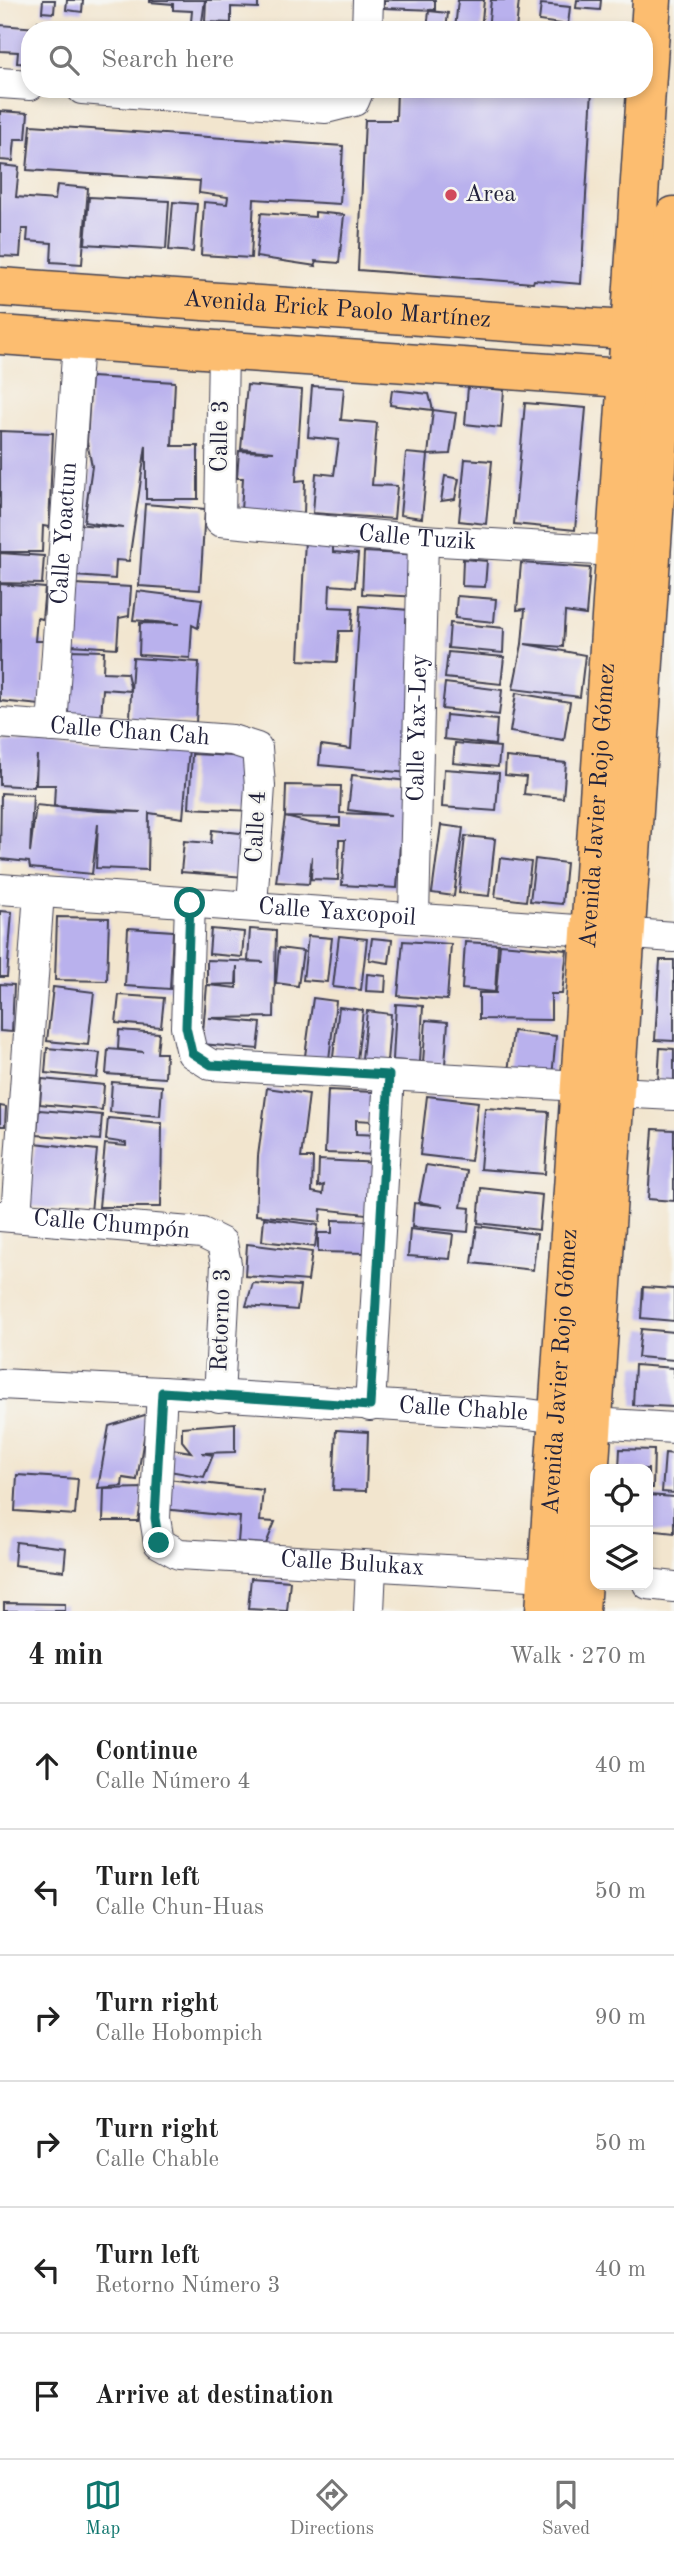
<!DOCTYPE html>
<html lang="en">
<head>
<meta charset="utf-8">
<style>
  :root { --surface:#fff; --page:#f6f6f6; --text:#222; --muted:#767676; --line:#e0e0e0; --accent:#0f766e }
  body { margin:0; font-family:"Old Standard TT",serif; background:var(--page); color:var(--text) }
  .controls { position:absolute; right:21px; bottom:21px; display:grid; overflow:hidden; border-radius:14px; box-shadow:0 4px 10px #0003 }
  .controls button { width:63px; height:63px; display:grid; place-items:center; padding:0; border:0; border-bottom:2px solid var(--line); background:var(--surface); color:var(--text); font:35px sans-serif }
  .stop { position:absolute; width:21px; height:21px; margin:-16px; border:5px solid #0f766e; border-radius:50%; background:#fff }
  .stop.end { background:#0f766e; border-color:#fff; box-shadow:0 2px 7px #0008 }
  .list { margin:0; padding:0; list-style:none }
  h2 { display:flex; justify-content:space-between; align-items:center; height:91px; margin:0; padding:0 28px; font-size:30px }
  h2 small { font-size:23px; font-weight:400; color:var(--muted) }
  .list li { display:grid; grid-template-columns:46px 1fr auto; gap:21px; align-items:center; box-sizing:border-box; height:126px; padding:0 28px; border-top:2px solid var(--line) }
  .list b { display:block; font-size:26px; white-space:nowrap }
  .list p { margin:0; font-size:23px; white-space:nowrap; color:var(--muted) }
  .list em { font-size:23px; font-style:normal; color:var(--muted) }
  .icon { flex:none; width:38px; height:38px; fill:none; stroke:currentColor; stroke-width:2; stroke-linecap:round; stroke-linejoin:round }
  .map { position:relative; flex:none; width:674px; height:1611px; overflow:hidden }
  .search { position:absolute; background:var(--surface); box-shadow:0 4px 10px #0003; left:21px; right:21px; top:21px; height:77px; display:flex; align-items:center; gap:18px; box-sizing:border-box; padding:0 24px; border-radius:28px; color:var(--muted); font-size:26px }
  .sheet { height:847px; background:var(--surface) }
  nav { display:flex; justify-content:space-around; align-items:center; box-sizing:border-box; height:98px; border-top:2px solid var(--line); background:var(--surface); font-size:19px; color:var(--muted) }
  nav a { display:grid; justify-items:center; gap:4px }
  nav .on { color:var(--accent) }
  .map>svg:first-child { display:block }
</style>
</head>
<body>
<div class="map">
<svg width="674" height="1611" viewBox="0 0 674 1611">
  <rect width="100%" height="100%" fill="#f6f6f2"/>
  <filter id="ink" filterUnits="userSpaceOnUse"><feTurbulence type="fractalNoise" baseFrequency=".0143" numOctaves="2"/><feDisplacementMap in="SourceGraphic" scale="14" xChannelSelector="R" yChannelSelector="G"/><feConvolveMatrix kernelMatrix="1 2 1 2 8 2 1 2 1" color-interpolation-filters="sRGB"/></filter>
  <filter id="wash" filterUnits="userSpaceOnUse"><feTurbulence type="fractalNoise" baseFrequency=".00686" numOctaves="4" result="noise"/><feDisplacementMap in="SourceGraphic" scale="28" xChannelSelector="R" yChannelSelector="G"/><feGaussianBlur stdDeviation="1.57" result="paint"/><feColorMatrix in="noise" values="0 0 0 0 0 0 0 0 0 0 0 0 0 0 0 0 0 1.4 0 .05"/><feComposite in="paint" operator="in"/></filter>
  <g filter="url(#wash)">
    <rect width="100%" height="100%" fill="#f2e5ce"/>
    <g id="blocks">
      <g fill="#b9b1ed" fill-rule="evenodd">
        <path d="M43,0H55L54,13L42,12Z"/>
        <path d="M67,0H83L82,12L66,10Z"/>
        <path d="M150,0H205L202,22H191L192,11L173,10V4L150,2Z"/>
        <path d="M206,0H258V8L231,7V23L205,22Z"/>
        <path d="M384,0H435V10L384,8Z"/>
        <path d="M458,0H484L481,30H455Z"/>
        <path d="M491,0H519L516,30H488Z"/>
        <path d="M577,0H601L600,10L576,8Z"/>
        <path d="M541,4L570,7L568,25L539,21Z"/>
        <path d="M429,11L448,13L446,30H427Z"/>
        <path d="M38,21L113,26L112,30H30V64L17,63L18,52L0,51V25L37,28Z"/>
        <path d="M397,89H592L581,284L534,280L533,283L358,270L365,120H396Z"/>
        <path d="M0,111L28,113L26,139H15L13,161L0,160Z"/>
        <path d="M31,125L343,146L340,204L254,199L251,258L201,255L204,202L227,204L228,197L199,193L200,181L27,170Z"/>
        <path d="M0,165L19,167L16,197L55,200L57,185L88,188L82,264L51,262L52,243L27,241L28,229H22L20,257L0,256Z"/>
        <path d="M89,197L169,201L166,249L85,244Z"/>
        <path d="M173,202L197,204L193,252L169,250Z"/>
        <path d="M315,212L344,215L339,263L315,261L316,266L256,257L261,213L315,217Z"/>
        <path d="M91,377L175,382L172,446H198V499H146V445L129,561L116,560L115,579L75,576V524L123,528L84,522L92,466L87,442Z"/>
        <path d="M247,385L302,390L296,481L305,480L304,515L241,511L243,478H237L239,451L274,452L241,449Z"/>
        <path d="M312,386L344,388L341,420L377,423L372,485L397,486L394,519L313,513L316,473L334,475L339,440L308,437Z"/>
        <path d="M468,387L504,390L501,428L465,424Z"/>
        <path d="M392,390L429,394L433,410L390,405Z"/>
        <path d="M525,403L586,408L575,530L514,524Z"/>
        <path d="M433,410L456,413L450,454L428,455Z"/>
        <path d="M0,431L53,433L49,527L43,526L42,552H0Z"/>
        <path d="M406,453L428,455L422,518L400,515Z"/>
        <path d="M465,459L492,461L486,524L459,521Z"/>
        <path d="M445,476L459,479L455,499L441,501Z"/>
        <path d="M145,504L205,509L200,590L139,586Z"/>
        <path d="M305,540L333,541V552L358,554L355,587L330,585L329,607L353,608L351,631H339L337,662L299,660Z"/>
        <path d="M364,552L423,555L421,597L362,594Z"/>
        <path d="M0,553L44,556L42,584L0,583Z"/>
        <path d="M463,559L487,561L485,587L462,586Z"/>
        <path d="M521,563L590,568L586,615L565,612L563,647L525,644L585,655L580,697L513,689L522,644L525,609L517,610Z"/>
        <path d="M0,584L45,588L42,619L37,618L35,641H44L40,705L0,701Z"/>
        <path d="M74,584L131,587L129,616L119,618L117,648L71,645Z"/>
        <path d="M137,591L202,599L198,628L192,625L190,658L139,655L140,623L179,624L133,620Z"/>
        <path d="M457,596L496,599L494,622L455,618Z"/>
        <path d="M360,606L421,611L409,773L319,765L321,745L351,749Z"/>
        <path d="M450,623L504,628L503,653L448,648Z"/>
        <path d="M68,650L104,651L103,672L127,673L131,691L133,658L199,662L196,723L130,719L131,691L103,689L101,719L64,717Z"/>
        <path d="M448,652L504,657L501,684L445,678Z"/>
        <path d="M445,683L502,690L499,715L442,709Z"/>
        <path d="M516,693L570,702L564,740L510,732Z"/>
        <path d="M446,715L497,720L495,745L444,739Z"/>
        <path d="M0,738L189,749L183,818L149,813L148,870L96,868L98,824L92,874L30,868L29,862L0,859L1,793L33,795L30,852L36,805L98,811L141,812L54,806L55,785H36L37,755L34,787L0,785Z"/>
        <path d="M455,743L500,747L498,767L453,763Z"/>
        <path d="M192,754L255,757L252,811L189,808Z"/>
        <path d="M506,757L566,763L563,798L524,794L526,777L505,775Z"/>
        <path d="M444,769L499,773L496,811L442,807Z"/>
        <path d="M352,775L408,781L410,844H400L397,888L342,885L345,840H339L338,880L311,879L312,856L309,884L276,882L285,817L286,785L341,786L340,813L391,815L348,810ZM285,817L340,818V826L314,824Z"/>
        <path d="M441,825L463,828L454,896L432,893Z"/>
        <path d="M212,830L249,834L245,877L181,872L184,841L211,843Z"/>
        <path d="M465,836L495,839L489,896L459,893Z"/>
        <path d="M500,858L531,862L526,901L495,897Z"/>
        <path d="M535,859L566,863L562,904L530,901Z"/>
        <path d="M0,911L12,912L7,977H0Z"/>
        <path d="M57,917L109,918L107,981L55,980Z"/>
        <path d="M128,928L173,931L170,989L125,986Z"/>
        <path d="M211,929L244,932L242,957L209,954Z"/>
        <path d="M250,929L276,931L274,1017L209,1018L261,1023L258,1049L202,1044L207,985V960L264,962L248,961ZM237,966V988L207,985L236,984Z"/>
        <path d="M308,936L332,938L327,982L303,980Z"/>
        <path d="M339,936L367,939L361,990L333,987Z"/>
        <path d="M372,938L392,940L389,963L369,960Z"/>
        <path d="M403,941L451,944L447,1000L398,996Z"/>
        <path d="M465,942L498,944L495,992L462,989Z"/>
        <path d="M500,944L567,950L562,994H551V1020L479,1019V993H496Z"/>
        <path d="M279,948L303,951L298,986L276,983Z"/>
        <path d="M660,960H674V1041L655,1040Z"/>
        <path d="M367,974L386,976L385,992L366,991Z"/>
        <path d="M0,984L14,985L12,1032L0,1031Z"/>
        <path d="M53,987L94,992L88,1045L47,1041Z"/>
        <path d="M119,995L164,998L161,1027L116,1023Z"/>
        <path d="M313,998L336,1001L329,1059L305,1056Z"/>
        <path d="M396,1004L423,1006L420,1062L393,1060Z"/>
        <path d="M339,1007L363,1010L357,1060L333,1057Z"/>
        <path d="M367,1011L391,1014L387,1061L362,1059Z"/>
        <path d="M426,1020L448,1022L445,1065L423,1063Z"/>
        <path d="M119,1030L159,1033L157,1053H166L165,1078L106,1074L108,1049L144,1052L118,1049Z"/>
        <path d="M513,1031L556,1036L552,1077L508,1072Z"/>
        <path d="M47,1048L100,1053L97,1078L45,1073Z"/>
        <path d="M660,1048L674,1049V1083L658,1082Z"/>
        <path d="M42,1079L104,1085L102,1110L40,1104Z"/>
        <path d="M112,1082L162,1086L160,1116L110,1112Z"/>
        <path d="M267,1088L309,1094L301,1158H313L312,1192L323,1194L324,1185L318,1187L319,1160L380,1163L375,1215L321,1209L320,1222L256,1215L258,1156Z"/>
        <path d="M328,1090L374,1092L372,1121L356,1120V1134L382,1135L381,1155L325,1153Z"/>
        <path d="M427,1096L478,1102L471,1161L420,1155Z"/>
        <path d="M0,1106L6,1107L5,1126H0Z"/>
        <path d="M485,1108L549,1112L545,1174L480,1169Z"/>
        <path d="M39,1110L102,1115L100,1140L37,1135Z"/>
        <path d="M108,1118L162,1123L161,1207H99L105,1144L126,1146V1143L106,1140Z"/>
        <path d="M653,1129L674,1130V1201L648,1199Z"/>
        <path d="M35,1143L97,1150L91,1212L29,1206Z"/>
        <path d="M426,1165L467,1171L461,1207L470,1208L468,1232L412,1227L414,1203L443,1206L419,1202Z"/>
        <path d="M481,1188L542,1195L539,1230L478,1223Z"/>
        <path d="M264,1218L318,1225L315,1247L262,1241Z"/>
        <path d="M332,1220L370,1221L369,1253L318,1252V1233H332Z"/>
        <path d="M477,1226L537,1234L533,1270L472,1263Z"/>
        <path d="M410,1229L453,1234L450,1259L408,1256Z"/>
        <path d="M247,1244L312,1252L308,1281L245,1276Z"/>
        <path d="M253,1283L300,1286L297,1310L246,1306Z"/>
        <path d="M643,1287L674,1289V1321L641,1318Z"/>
        <path d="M641,1329L674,1332V1360L638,1357Z"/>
        <path d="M635,1365L674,1368V1407L633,1405Z"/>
        <path d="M148,1414L137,1480L123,1478L122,1486L98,1488L109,1426Z"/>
        <path d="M235,1423V1452L202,1453L213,1455L204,1477L163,1470L166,1448L191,1452L182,1441V1427Z"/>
        <path d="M336,1430L368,1432L366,1491L333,1490Z"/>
        <path d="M620,1449L654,1450L653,1488H648V1469H619Z"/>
        <path d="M665,1453L674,1454V1493L662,1492Z"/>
        <path d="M17,1475L78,1479L75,1515L15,1511Z"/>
        <path d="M167,1479L263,1490L260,1521L275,1522L266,1544L238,1542L240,1517L163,1509Z"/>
        <path d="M144,1488L138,1521H103L104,1489Z"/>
        <path d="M648,1495L674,1497V1533L648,1530Z"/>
        <path d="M16,1542L66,1548L64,1571L14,1565Z"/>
        <path d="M251,1578L290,1581L287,1611L248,1609Z"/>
        <path d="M4,1603L65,1604V1611H4Z"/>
      </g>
    </g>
  </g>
  <g filter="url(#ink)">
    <use href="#blocks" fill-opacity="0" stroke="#413f51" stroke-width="2"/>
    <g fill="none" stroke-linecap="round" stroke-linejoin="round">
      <g stroke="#413f51" stroke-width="32">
        <g id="minor">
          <path d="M367,30L368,0"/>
          <path d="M0,83L30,85"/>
          <path d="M82,89L326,108L354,101L359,89"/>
          <path id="s1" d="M223,350L220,521L423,540L616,551"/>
          <path id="s2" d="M0,723L232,740L257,748L260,786L252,906"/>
          <path id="s3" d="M52,727L78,341"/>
          <path id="s4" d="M0,889L674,937"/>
          <path d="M190,903L186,1027L192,1053L211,1065L580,1086"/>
          <path id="s5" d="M414,917L423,540"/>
          <path d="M615,1092L674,1095"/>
          <path id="s6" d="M0,1216L202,1233L222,1243L226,1264L219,1397"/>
          <path d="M16,1216L39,892"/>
          <path id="s7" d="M0,1384L162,1392L528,1414L593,1423L674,1428"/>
          <path id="s8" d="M162,1392L155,1518L159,1543L179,1554L547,1576"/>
          <path d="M370,1406L389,1075"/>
          <path d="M648,1584L674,1587"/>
          <path d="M369,1611L371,1567"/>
        </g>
      </g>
      <g stroke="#413f51" stroke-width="41">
        <g id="major">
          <path id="s9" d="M0,287L654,332"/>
          <path d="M0,335L651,380"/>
          <path id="s10" d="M545,1611L652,0"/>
          <path d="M580,1611L674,216"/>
        </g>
      </g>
      <use href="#minor" stroke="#fff" stroke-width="30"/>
      <use href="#major" stroke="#fcbd6f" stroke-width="38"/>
    </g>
  </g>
  <g fill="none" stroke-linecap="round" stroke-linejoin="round" filter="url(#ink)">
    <path stroke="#0f766e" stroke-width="9" d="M159,1543L155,1518L162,1392L370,1406L389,1075L211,1065L192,1053L186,1027L190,903"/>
  </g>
  <circle fill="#d1495b" stroke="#f6f6f2" stroke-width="2.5" cx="451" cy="195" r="7"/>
  <g text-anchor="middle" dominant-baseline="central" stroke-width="5" stroke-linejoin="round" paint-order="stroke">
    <g font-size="24" fill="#22223b" stroke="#f6f6f2" text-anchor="start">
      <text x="465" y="195">Area</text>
    </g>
    <g font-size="24" fill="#22223b" stroke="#f6f6f2">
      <text stroke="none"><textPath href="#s9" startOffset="338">Avenida Erick Paolo Martínez</textPath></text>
      <text transform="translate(221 436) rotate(-89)">Calle 3</text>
      <text stroke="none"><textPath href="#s3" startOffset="194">Calle Yoactun</textPath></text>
      <text stroke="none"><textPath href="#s1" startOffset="369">Calle Tuzik</textPath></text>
      <text stroke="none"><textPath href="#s5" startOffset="189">Calle Yax-Ley</textPath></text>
      <text stroke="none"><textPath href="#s2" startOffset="130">Calle Chan Cah</textPath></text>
      <text stroke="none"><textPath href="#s10" startOffset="807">Avenida Javier Rojo Gómez</textPath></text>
      <text transform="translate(257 827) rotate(-87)">Calle 4</text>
      <text stroke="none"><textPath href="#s4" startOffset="338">Calle Yaxcopoil</textPath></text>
      <text stroke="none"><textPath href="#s6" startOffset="112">Calle Chumpón</textPath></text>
      <text transform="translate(222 1320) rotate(-88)">Retorno 3</text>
      <text stroke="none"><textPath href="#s10" startOffset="240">Avenida Javier Rojo Gómez</textPath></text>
      <text stroke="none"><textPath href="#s7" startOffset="464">Calle Chable</textPath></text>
      <text stroke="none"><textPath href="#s8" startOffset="348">Calle Bulukax</textPath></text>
    </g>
  </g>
</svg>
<div class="controls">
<button><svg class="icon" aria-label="locate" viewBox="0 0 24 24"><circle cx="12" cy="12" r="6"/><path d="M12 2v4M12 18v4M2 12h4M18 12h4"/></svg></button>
<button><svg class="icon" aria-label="layers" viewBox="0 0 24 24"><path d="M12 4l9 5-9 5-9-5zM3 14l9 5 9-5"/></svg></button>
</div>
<div class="stop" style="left:190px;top:903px"></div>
<div class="stop end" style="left:159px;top:1543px"></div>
<div class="search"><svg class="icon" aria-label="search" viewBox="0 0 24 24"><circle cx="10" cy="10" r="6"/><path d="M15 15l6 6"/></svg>Search here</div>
</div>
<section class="sheet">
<h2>4 min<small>Walk · 270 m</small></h2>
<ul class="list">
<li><svg class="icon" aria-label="ahead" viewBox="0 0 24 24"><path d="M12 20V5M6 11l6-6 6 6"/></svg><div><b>Continue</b><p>Calle Número 4</p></div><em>40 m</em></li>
<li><svg class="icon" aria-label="left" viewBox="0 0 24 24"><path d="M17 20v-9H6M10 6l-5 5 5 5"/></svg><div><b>Turn left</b><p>Calle Chun-Huas</p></div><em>50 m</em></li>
<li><svg class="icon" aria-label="right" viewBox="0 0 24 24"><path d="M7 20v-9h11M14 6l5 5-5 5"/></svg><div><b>Turn right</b><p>Calle Hobompich</p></div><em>90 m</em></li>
<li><svg class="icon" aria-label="right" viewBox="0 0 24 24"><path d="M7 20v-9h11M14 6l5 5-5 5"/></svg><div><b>Turn right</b><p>Calle Chable</p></div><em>50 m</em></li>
<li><svg class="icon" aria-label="left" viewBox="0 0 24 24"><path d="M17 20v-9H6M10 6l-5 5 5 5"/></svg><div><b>Turn left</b><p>Retorno Número 3</p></div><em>40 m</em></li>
<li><svg class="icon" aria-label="arrive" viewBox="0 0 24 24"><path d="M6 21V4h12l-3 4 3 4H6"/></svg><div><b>Arrive at destination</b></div></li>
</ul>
</section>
<nav>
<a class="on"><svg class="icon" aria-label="map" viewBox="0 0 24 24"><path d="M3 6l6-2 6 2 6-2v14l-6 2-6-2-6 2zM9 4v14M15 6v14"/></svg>Map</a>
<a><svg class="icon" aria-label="directions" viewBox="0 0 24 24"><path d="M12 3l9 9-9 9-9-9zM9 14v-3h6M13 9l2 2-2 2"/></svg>Directions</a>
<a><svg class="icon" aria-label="saved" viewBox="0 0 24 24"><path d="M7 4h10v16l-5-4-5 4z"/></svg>Saved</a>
</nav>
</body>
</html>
